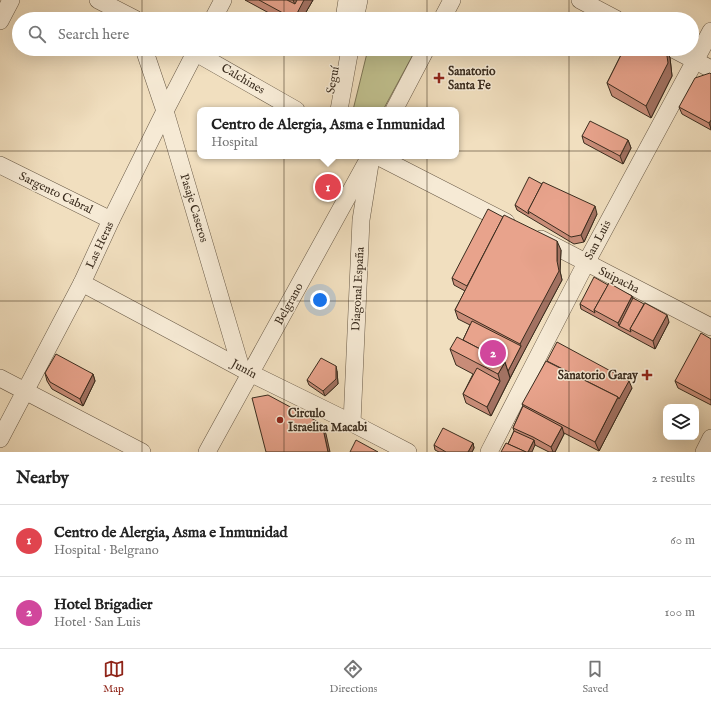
<!DOCTYPE html>
<html lang="en">
<head>
<meta charset="utf-8">
<style>
  :root { --surface:#fff; --page:#f6f6f6; --text:#222; --muted:#767676; --line:#e0e0e0; --accent:#8f2418 }
  body { margin:0; font-family:"IM FELL English",serif; background:var(--page); color:var(--text) }
  .controls { position:absolute; right:12px; bottom:12px; display:grid; overflow:hidden; border-radius:8px; box-shadow:0 4px 16px #0002 }
  .controls button { width:36px; height:36px; display:grid; place-items:center; padding:0; border:0; border-bottom:1px solid var(--line); background:var(--surface); color:var(--text); font:20px sans-serif }
  .you { position:absolute; left:320px; top:300px; width:14px; height:14px; margin:-10px; border:3px solid #fff; border-radius:50%; background:#1a73e8; box-shadow:0 0 0 6px #1a73e833 }
  .badge { display:grid; place-items:center; width:26px; height:26px; border-radius:50%; background:var(--accent); color:#fff; font-size:13px; font-weight:700 }
  .pin { position:absolute; translate:-50% -50%; border:2px solid #fff; box-shadow:0 1px 4px #0006 }
  .popup { position:absolute; left:197px; top:107px; width:262px; height:52px; box-sizing:border-box; display:grid; place-content:center; border-radius:8px; background:var(--surface); filter:drop-shadow(0 1px 3px #0005); font-size:13px; white-space:nowrap; color:var(--muted) }
  .popup b { font-size:15px; color:var(--text) }
  .popup::after { content:''; position:absolute; left:50%; top:100%; margin-left:-8px; border:8px solid transparent; border-top-color:var(--surface) }
  .list { margin:0; padding:0; list-style:none }
  h2 { display:flex; justify-content:space-between; align-items:center; height:52px; margin:0; padding:0 16px; font-size:17px }
  h2 small { font-size:13px; font-weight:400; color:var(--muted) }
  .list li { display:grid; grid-template-columns:26px 1fr auto; gap:12px; align-items:center; box-sizing:border-box; height:72px; padding:0 16px; border-top:1px solid var(--line) }
  .list b { display:block; font-size:15px; white-space:nowrap }
  .list p { margin:0; font-size:13px; white-space:nowrap; color:var(--muted) }
  .list em { font-size:13px; font-style:normal; color:var(--muted) }
  .icon { flex:none; width:22px; height:22px; fill:none; stroke:currentColor; stroke-width:2; stroke-linecap:round; stroke-linejoin:round }
  .map { position:relative; flex:none; width:711px; height:452px; overflow:hidden }
  .search { position:absolute; background:var(--surface); box-shadow:0 4px 16px #0002; left:12px; right:12px; top:12px; height:44px; display:flex; align-items:center; gap:10px; box-sizing:border-box; padding:0 14px; border-radius:22px; color:var(--muted); font-size:15px }
  .sheet { height:196px; background:var(--surface) }
  nav { display:flex; justify-content:space-around; align-items:center; box-sizing:border-box; height:56px; border-top:1px solid var(--line); background:var(--surface); font-size:11px; color:var(--muted) }
  nav a { display:grid; justify-items:center; gap:2px }
  nav .on { color:var(--accent) }
  .map>svg:first-child { display:block }
</style>
</head>
<body>
<div class="map">
<svg width="711" height="452" viewBox="0 0 711 452">
  <rect width="100%" height="100%" fill="#f1dfbf"/>
  <filter id="stains"><feTurbulence type="fractalNoise" baseFrequency=".005" numOctaves="4"/><feColorMatrix values="0 0 0 0 .2 0 0 0 0 .09 0 0 0 0 .02 0 0 0 .5 -.17"/></filter>
  <radialGradient id="worn" r=".72"><stop offset=".6" stop-color="#630" stop-opacity="0"/><stop offset="1" stop-color="#630" stop-opacity=".3"/></radialGradient>
  <path fill="#c0c08e" stroke="#7d7656" d="M368,49H416L383,110H353Z"/>
  <g fill="none" stroke-linecap="round" stroke-linejoin="round">
    <g stroke="#685946" stroke-width="18">
      <g id="minor">
        <path d="M98,0L135,19"/>
        <path d="M580,0L616,19"/>
        <path d="M213,19L223,0"/>
        <path d="M344,19L347,0"/>
        <path d="M355,19L359,0"/>
        <path d="M442,19L452,0"/>
        <path d="M0,21L11,0"/>
        <path d="M144,49L165,111L241,368"/>
        <path d="M189,49L296,110"/>
        <path d="M673,49L711,69"/>
        <path d="M339,110L350,49"/>
        <path d="M394,110L426,49"/>
        <path d="M377,156L506,222"/>
        <path d="M0,165L111,220"/>
        <path d="M541,239L711,327"/>
        <path d="M82,283L250,373L352,423L408,452"/>
        <path d="M0,378L142,452"/>
        <path d="M352,423L361,220L370,164"/>
        <path d="M0,439L82,283L111,220L165,111L197,49"/>
        <path d="M207,452L370,156"/>
        <path d="M489,452L586,263L711,31"/>
        <path d="M704,452L711,438"/>
      </g>
    </g>
    <use href="#minor" stroke="#f6ead5" stroke-width="17"/>
  </g>
  <g fill="#c88c78" stroke="#3a2c1e">
    <path d="M245,0H313L302,19H280Z"/>
    <path d="M624,49H667L670,58L672,76L651,118L612,96L607,83Z"/>
    <path d="M711,74V130L682,114L679,107Z"/>
    <path d="M582,136L628,140L631,148L623,164L584,143Z"/>
    <path d="M515,205L597,214L584,242L574,244L517,210Z"/>
    <path d="M561,250L560,271L562,280L523,353L491,416L466,403L463,394L473,374L456,365L450,349L463,340L470,325L458,319L455,310L465,291L454,285L452,278Z"/>
    <path d="M608,285L632,296L633,298L669,322L655,349L581,309L580,304Z"/>
    <path d="M711,339V405L678,388L675,381Z"/>
    <path d="M337,371L338,384L325,396L309,385L307,380Z"/>
    <path d="M45,373L93,374L95,381L83,406L52,389L47,381Z"/>
    <path d="M632,388L599,451L564,433V434L555,452H549L535,445L508,444L514,431L513,428L523,406L522,404Z"/>
    <path d="M473,443L474,448L472,452H439L435,450L434,445Z"/>
  </g>
  <g fill="#a27262" stroke="#3a2c1e">
    <path d="M293,0H313L302,19H294L298,12Z"/>
    <path d="M666,49H667L670,58L672,76L651,118L646,106Z"/>
    <path d="M711,120V129L709,123Z"/>
    <path d="M628,140L631,148L623,164L620,156Z"/>
    <path d="M595,206L597,214L584,242L581,235Z"/>
    <path d="M557,241L561,250L560,271L562,280L510,378L508,371L521,346L520,344L557,261Z"/>
    <path d="M632,296L635,303L619,326L618,323Z"/>
    <path d="M667,315L669,322L655,349L653,341Z"/>
    <path d="M505,362L510,378L491,416L487,407L500,381L498,374Z"/>
    <path d="M336,366L337,371L338,384L325,396L323,391Z"/>
    <path d="M93,374L95,381L83,406L80,399Z"/>
    <path d="M629,381L632,388L599,451L595,442L618,397Z"/>
    <path d="M322,424L326,434L330,452H328Z"/>
    <path d="M562,427L564,434L555,452H553L551,447Z"/>
    <path d="M534,440L535,445L532,452H528Z"/>
    <path d="M473,443L474,448L472,452H468Z"/>
  </g>
  <g fill="#e8a38c" stroke="#3a2c1e">
    <path d="M259,0H287L295,4L297,0H304L294,19Z"/>
    <path d="M624,49H666L668,63L646,106L607,83Z"/>
    <path d="M710,73L711,74V120L709,123L679,107L695,78Z"/>
    <path d="M590,121L628,140L620,156L582,136Z"/>
    <path d="M529,177L542,184L528,211L529,214L515,205Z"/>
    <path d="M543,182L595,206L581,235L571,237L528,211Z"/>
    <path d="M488,209L503,217L467,286L452,278Z"/>
    <path d="M504,215L557,241V261L559,271L520,344L455,310Z"/>
    <path d="M594,277L608,285L594,310L595,313L580,304Z"/>
    <path d="M609,283L632,296L618,323L594,310Z"/>
    <path d="M633,298L644,304L630,329L631,332L619,326Z"/>
    <path d="M645,303L667,315L653,341L630,329Z"/>
    <path d="M472,321L521,346L508,371L505,362L463,340Z"/>
    <path d="M701,333L711,339V400L675,381Z"/>
    <path d="M457,337L505,362L498,374L450,349Z"/>
    <path d="M557,342L629,381L619,399L618,397L547,361Z"/>
    <path d="M56,354L93,374L80,399L50,382L45,373Z"/>
    <path d="M321,358L336,366V379L323,391L307,380Z"/>
    <path d="M546,361L618,397L595,442L522,404Z"/>
    <path d="M477,368L500,381L487,407L463,394Z"/>
    <path d="M268,395L322,424L328,452H266L252,398Z"/>
    <path d="M523,406L562,427L551,447L533,437L513,428Z"/>
    <path d="M443,428L473,443L468,452H446L434,445Z"/>
    <path d="M514,431L534,440L528,452H526L508,444Z"/>
    <path d="M356,440L378,452H350Z"/>
    <path d="M506,443L526,452H501Z"/>
  </g>
  <path fill="none" stroke="#3a2c1e" stroke-width="1" stroke-opacity="0.55" d="M142,0V19M284,0V19M427,0V19M569,0V19M142,49V452M284,49V452M427,49V452M569,49V452M0,151H711M0,301H711"/>
  <g fill="#8f2418" stroke="#f6ead5" stroke-width="1.5">
    <path d="M437 72h4v4h4v4h-4v4h-4v-4h-4v-4h4z"/>
    <path d="M645 369h4v4h4v4h-4v4h-4v-4h-4v-4h4z"/>
    <circle cx="280" cy="420" r="4"/>
  </g>
  <g text-anchor="middle" dominant-baseline="central" stroke-width="3" stroke-linejoin="round" paint-order="stroke">
    <g font-size="12" font-weight="bold" fill="#3a2c1e" stroke="#f6ead5" text-anchor="start">
      <text x="448" y="71">Sanatorio<tspan x="448" dy="14">Santa Fe</tspan></text>
      <text x="638" y="375" text-anchor="end">Sanatorio Garay</text>
      <text x="288" y="413">Circulo<tspan x="288" dy="14">Israelita Macabi</tspan></text>
    </g>
    <g font-size="12" fill="#3a2c1e" stroke="#f6ead5">
      <text transform="translate(243 79) rotate(30)">Calchines</text>
      <text transform="translate(333 80) rotate(-80)">Seguí</text>
      <text transform="translate(56 193) rotate(26)">Sargento Cabral</text>
      <text transform="translate(194 208) rotate(73)">Pasaje Caseros</text>
      <text transform="translate(598 240) rotate(-62)">San Luis</text>
      <text transform="translate(100 245) rotate(-65)">Las Heras</text>
      <text transform="translate(619 280) rotate(27)">Suipacha</text>
      <text transform="translate(358 289) rotate(-87)">Diagonal España</text>
      <text transform="translate(289 304) rotate(-61)">Belgrano</text>
      <text transform="translate(244 369) rotate(28)">Junín</text>
    </g>
  </g>
  <rect width="100%" height="100%" filter="url(#stains)"/>
  <rect width="100%" height="100%" fill="url(#worn)"/>
</svg>
<div class="controls">
<button><svg class="icon" aria-label="layers" viewBox="0 0 24 24"><path d="M12 4l9 5-9 5-9-5zM3 14l9 5 9-5"/></svg></button>
</div>
<div class="you"></div>
<div class="pin badge" style="left:328px;top:187px;background:#e0444e">1</div>
<div class="popup"><b>Centro de Alergia, Asma e Inmunidad</b>Hospital</div>
<div class="pin badge" style="left:493px;top:353px;background:#d1479c">2</div>
<div class="search"><svg class="icon" aria-label="search" viewBox="0 0 24 24"><circle cx="10" cy="10" r="6"/><path d="M15 15l6 6"/></svg>Search here</div>
</div>
<section class="sheet">
<h2>Nearby<small>2 results</small></h2>
<ul class="list">
<li><span class="badge" style="background:#e0444e">1</span><div><b>Centro de Alergia, Asma e Inmunidad</b><p>Hospital · Belgrano</p></div><em>60 m</em></li>
<li><span class="badge" style="background:#d1479c">2</span><div><b>Hotel Brigadier</b><p>Hotel · San Luis</p></div><em>100 m</em></li>
</ul>
</section>
<nav>
<a class="on"><svg class="icon" aria-label="map" viewBox="0 0 24 24"><path d="M3 6l6-2 6 2 6-2v14l-6 2-6-2-6 2zM9 4v14M15 6v14"/></svg>Map</a>
<a><svg class="icon" aria-label="directions" viewBox="0 0 24 24"><path d="M12 3l9 9-9 9-9-9zM9 14v-3h6M13 9l2 2-2 2"/></svg>Directions</a>
<a><svg class="icon" aria-label="saved" viewBox="0 0 24 24"><path d="M7 4h10v16l-5-4-5 4z"/></svg>Saved</a>
</nav>
</body>
</html>
